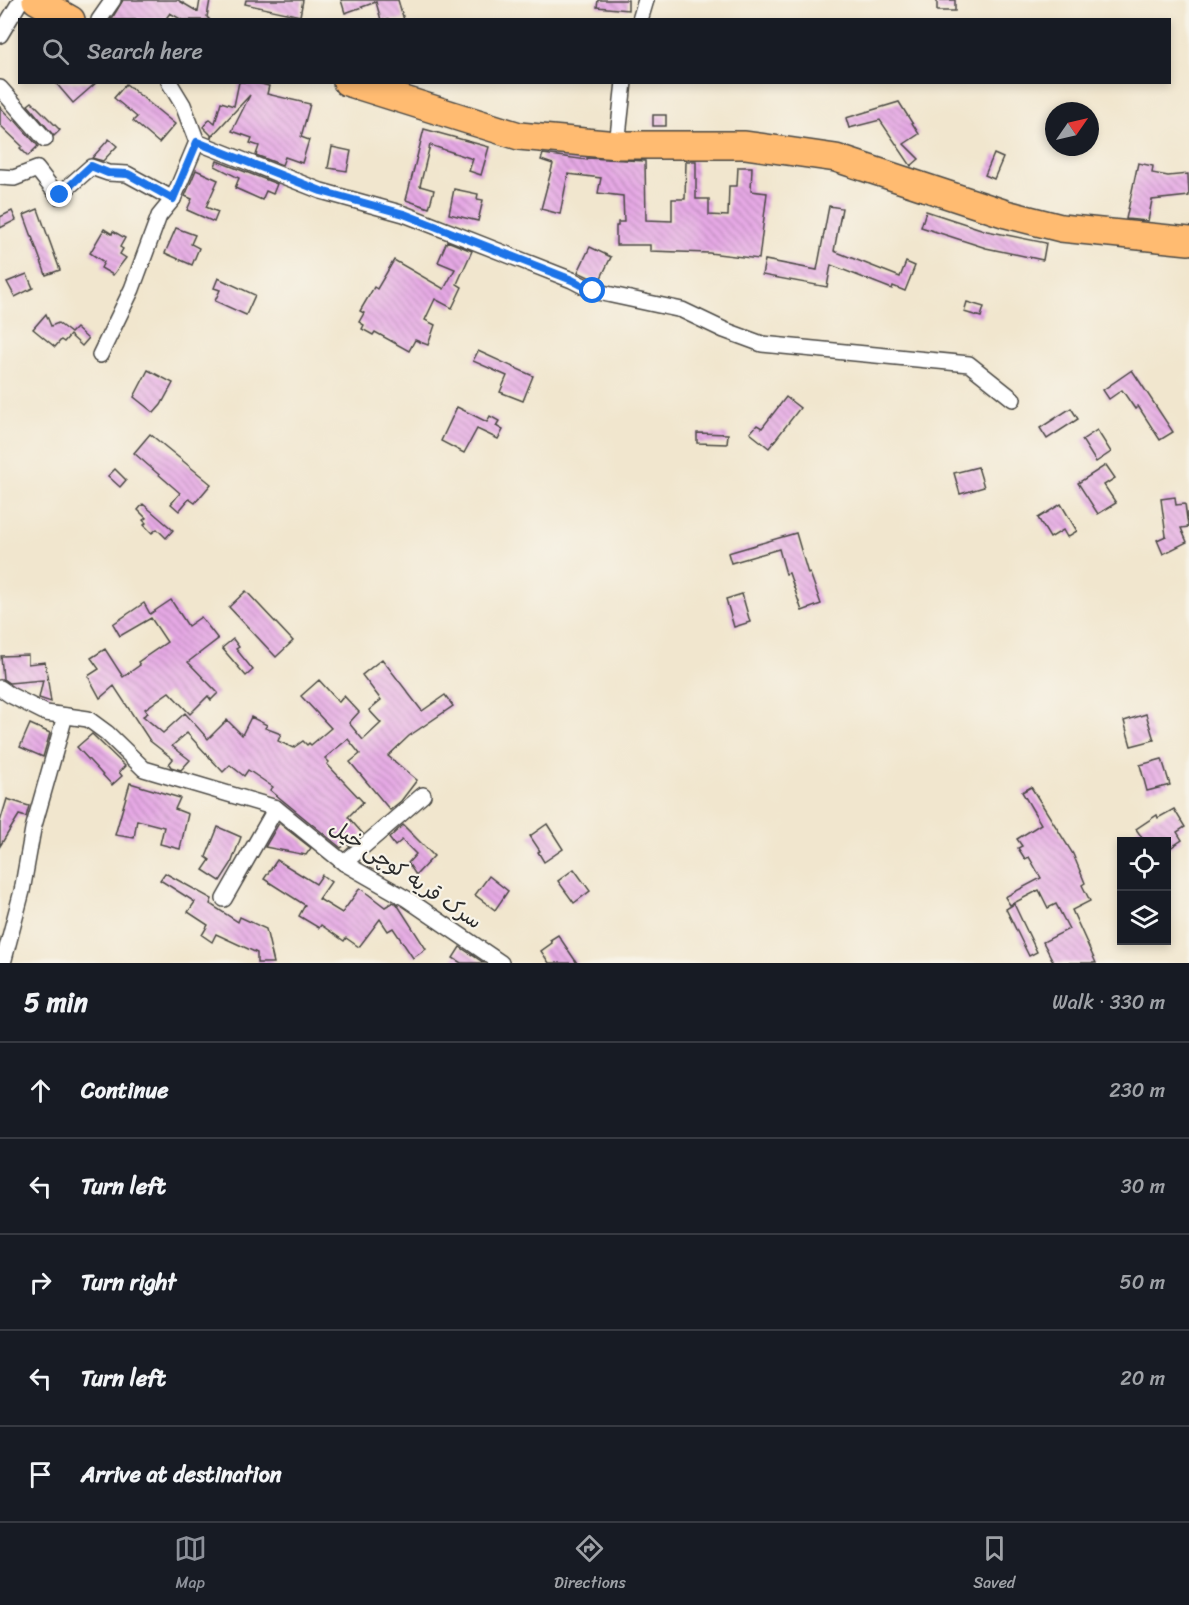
<!DOCTYPE html>
<html lang="en">
<head>
<meta charset="utf-8">
<style>
  :root { --surface:#171b24; --page:#242831; --text:#f1f3f6; --muted:#9ea1a6; --line:#363941; --accent:#8c9099 }
  body { margin:0; font-family:Sriracha,"Playpen Sans Arabic",sans-serif; background:var(--page); color:var(--text) }
  .controls { position:absolute; right:18px; bottom:18px; display:grid; overflow:hidden; border-radius:0px; box-shadow:0 3px 9px #0003 }
  .controls button { width:54px; height:54px; display:grid; place-items:center; padding:0; border:0; border-bottom:2px solid var(--line); background:var(--surface); color:var(--text); font:30px sans-serif }
  .compass { position:absolute; left:1045px; top:102px; width:54px; height:54px; border-radius:50%; background:var(--surface); box-shadow:0 3px 9px #0003; rotate:56deg }
  .stop { position:absolute; width:18px; height:18px; margin:-14px; border:4px solid #1a73e8; border-radius:50%; background:#fff }
  .stop.end { background:#1a73e8; border-color:#fff; box-shadow:0 2px 6px #0008 }
  .list { margin:0; padding:0; list-style:none }
  h2 { display:flex; justify-content:space-between; align-items:center; height:78px; margin:0; padding:0 24px; font-size:26px }
  h2 small { font-size:20px; font-weight:400; color:var(--muted) }
  .list li { display:grid; grid-template-columns:39px 1fr auto; gap:18px; align-items:center; box-sizing:border-box; height:96px; padding:0 24px; border-top:2px solid var(--line) }
  .list b { display:block; font-size:22px; white-space:nowrap }
  .list em { font-size:20px; font-style:normal; color:var(--muted) }
  .icon { flex:none; width:33px; height:33px; fill:none; stroke:currentColor; stroke-width:2; stroke-linecap:round; stroke-linejoin:round }
  .map { position:relative; flex:none; width:1189px; height:963px; overflow:hidden }
  .search { position:absolute; background:var(--surface); box-shadow:0 3px 9px #0003; left:18px; right:18px; top:18px; height:66px; display:flex; align-items:center; gap:15px; box-sizing:border-box; padding:0 21px; border-radius:0px; color:var(--muted); font-size:22px }
  .sheet { height:558px; background:var(--surface) }
  nav { display:flex; justify-content:space-around; align-items:center; box-sizing:border-box; height:84px; border-top:2px solid var(--line); background:var(--surface); font-size:16px; color:var(--muted) }
  nav a { display:grid; justify-items:center; gap:3px }
  nav .on { color:var(--accent) }
  .map>svg:first-child { display:block }
</style>
</head>
<body>
<div class="map">
<svg width="1189" height="963" viewBox="0 0 1189 963">
  <defs>
    <pattern id="building-back-hatch" width="6" height="6" patternUnits="userSpaceOnUse" patternTransform="scale(1.5)"><rect width="6" height="6" fill="#e6a9e5"/><path d="M-1 5l2 2M0 0l6 6M5-1l2 2" fill="none" stroke="#bb8aba"/></pattern>
  </defs>
  <rect width="100%" height="100%" fill="#f7f3e8"/>
  <filter id="ink" filterUnits="userSpaceOnUse"><feTurbulence type="fractalNoise" baseFrequency=".0167" numOctaves="2"/><feDisplacementMap in="SourceGraphic" scale="12" xChannelSelector="R" yChannelSelector="G"/><feConvolveMatrix kernelMatrix="1 2 1 2 8 2 1 2 1" color-interpolation-filters="sRGB"/></filter>
  <filter id="wash" filterUnits="userSpaceOnUse"><feTurbulence type="fractalNoise" baseFrequency=".008" numOctaves="4" result="noise"/><feDisplacementMap in="SourceGraphic" scale="24" xChannelSelector="R" yChannelSelector="G"/><feGaussianBlur stdDeviation="1.35" result="paint"/><feColorMatrix in="noise" values="0 0 0 0 0 0 0 0 0 0 0 0 0 0 0 0 0 1.4 0 .05"/><feComposite in="paint" operator="in"/></filter>
  <g filter="url(#wash)">
    <rect width="100%" height="100%" fill="#f1e6ce"/>
    <g id="blocks">
      <g fill="url(#building-back-hatch)">
        <path d="M123,0H178L198,12L200,0H210L207,17L210,20H182L170,13L165,20H111Z"/>
        <path d="M246,0H303L300,16L245,4Z"/>
        <path d="M341,0H398L404,20H381L376,2L345,13Z"/>
        <path d="M598,0H628V10L597,7Z"/>
        <rect x="937" y="0" width="18" height="11"/>
        <path d="M55,82H97L73,103Z"/>
        <path d="M239,82H254L269,86L267,94L310,104L301,137L309,140L302,163L285,157L282,165L256,155L259,146L250,143L252,138L232,131L250,95L211,137V135L203,127L210,119L215,123L221,102L234,106Z"/>
        <path d="M126,84L175,124L159,143L133,121L137,117L114,98Z"/>
        <path d="M32,102L60,130L54,136L28,105Z"/>
        <path d="M899,102L919,134L904,144L919,159L911,166L880,120L849,128L846,118Z"/>
        <path d="M0,107L13,121L14,119L38,146L28,156L20,148L22,146L0,125Z"/>
        <rect x="653" y="115" width="13" height="11"/>
        <path d="M424,129L489,147L481,175L469,171L473,159L430,145L420,186L434,190L429,208L406,200Z"/>
        <path d="M109,139L117,146L103,161L92,158Z"/>
        <path d="M332,147L351,151L347,171L328,168Z"/>
        <path d="M543,154L587,160V158L645,161L646,220L672,221V199H685L686,161H696V199H709V215L728,216L729,186H737L738,167H752L751,191L767,193L759,259L709,253L650,251V245H616V226H618V222H624L623,196L598,193L601,178L568,174L560,214L541,209L553,164L541,160Z"/>
        <path d="M994,154L1003,158L994,179L985,175Z"/>
        <path d="M217,161L277,184L273,194L266,191L262,200L235,188L239,178L215,166Z"/>
        <path d="M1138,163L1153,166L1152,173L1168,176L1188,174L1189,196L1152,200L1148,221L1126,219Z"/>
        <path d="M196,170L218,180L206,207L218,212L214,222L187,210L192,199L185,196Z"/>
        <path d="M454,189L478,194L477,199L483,200L478,221L449,214Z"/>
        <path d="M829,206L842,208L834,251L900,277L906,262L915,266L905,291L893,286L892,289L831,265L827,287L762,275L765,260L817,270Z"/>
        <path d="M38,209L60,270L46,275L24,215Z"/>
        <path d="M12,211L16,220L0,228V217Z"/>
        <path d="M926,211L987,231L1046,243L1043,260L986,248L921,227Z"/>
        <path d="M176,228L195,235L191,244L199,248L192,265L165,253Z"/>
        <path d="M104,229L112,234L113,231L125,238L120,247L123,249L120,254L126,258L113,275L101,268L104,262L90,253Z"/>
        <path d="M447,241L472,251L457,284L462,287L452,308L435,299L425,320L435,325L428,345L415,340L409,351L375,332L373,335L362,329L364,325L359,322L364,313L360,311L374,287L377,289L394,260L444,289L455,269L438,262Z"/>
        <path d="M590,247L611,257L599,282L578,272Z"/>
        <path d="M27,274L33,288L15,297L7,282Z"/>
        <path d="M218,278L255,295L246,315L215,301L220,290L214,288Z"/>
        <path d="M967,302L984,307L981,317L964,312Z"/>
        <path d="M46,314L51,326L58,323L71,333L76,328L88,339L82,346L70,335L64,342L61,340L55,347L33,329Z"/>
        <path d="M478,351L533,376L523,401L500,392L507,376L473,361Z"/>
        <path d="M148,370L173,383L161,405L154,413L134,397Z"/>
        <path d="M1132,370L1173,432L1160,440L1138,406L1135,409L1122,390L1109,399L1103,390Z"/>
        <path d="M786,397L800,408L769,448L750,433L757,425L762,428Z"/>
        <path d="M457,407L487,422L490,416L499,421L496,426L503,430L498,439L477,429L464,453L441,441Z"/>
        <path d="M1071,408L1078,419L1047,439L1040,428Z"/>
        <path d="M1097,430L1111,452L1096,462L1082,440Z"/>
        <path d="M697,433L728,434L727,444L697,443Z"/>
        <path d="M150,434L211,484L195,503L189,499L179,511L171,504L180,493L134,453Z"/>
        <path d="M1106,465L1115,478L1104,485L1116,503L1098,514L1078,483Z"/>
        <path d="M978,467L984,487L960,494L954,473Z"/>
        <path d="M115,469L126,480L120,487L108,476Z"/>
        <path d="M1175,497L1176,505L1185,504L1188,527L1181,528L1187,542L1163,554L1157,540L1166,536L1161,499Z"/>
        <path d="M143,504L173,530L166,538L157,529L152,533L144,525L146,523L143,520L146,518L138,510Z"/>
        <path d="M1061,504L1077,531L1067,537L1063,530L1050,538L1038,518Z"/>
        <path d="M796,533L808,574L810,573L821,604L802,611L789,573L786,574L779,549L731,563L728,553Z"/>
        <path d="M246,591L293,641L276,657L229,607Z"/>
        <path d="M742,594L750,622L734,627L726,599Z"/>
        <path d="M171,600L188,626L201,617L218,639L188,662L218,693L211,700L208,696L190,714L169,692L145,709L148,713L143,716L163,733L185,713L208,739L227,720L242,735L251,717L267,725L265,728L281,734L278,741L293,748L303,741L307,745L309,743L311,745L331,728L301,696L319,680L339,702L344,696L359,712L349,723L363,740L381,723L369,710L381,700L362,675L382,659L422,711L445,695L453,706L409,736L388,756L417,780L401,801L390,810L350,762L360,754L348,739L325,758L329,762L327,764L363,802L348,817L363,834L349,846L347,843L341,848L270,790L273,787L248,770L244,776L230,765L223,772L187,733L172,746L190,760L181,770L171,767L169,764L173,759L150,741L114,686L100,698L88,676L99,669L91,658L105,649L123,677L140,665L138,662L167,642L151,618L120,636L113,624L144,603L150,614Z"/>
        <path d="M233,639L239,647L236,649L253,670L246,676L222,648Z"/>
        <path d="M28,655V664L45,662L51,702L39,698L43,680L9,683L3,679L1,656Z"/>
        <path d="M1146,714L1154,740L1131,746L1124,721Z"/>
        <path d="M30,724L50,733L43,757L20,747Z"/>
        <path d="M92,734L125,766L119,772L122,776L112,785L77,747Z"/>
        <path d="M1162,759L1170,785L1147,791L1140,765Z"/>
        <path d="M130,783L180,798L175,809L188,814L180,849L160,844L164,827L137,820L134,838L115,835Z"/>
        <path d="M1031,787L1073,854L1085,883L1082,885L1090,901L1072,910L1096,963H1054L1043,942L1069,929L1056,904L1048,908L1039,890L1010,905L1005,897L1041,878L1029,857L1025,859L1018,848L1022,846L1017,839L1041,824L1022,792Z"/>
        <path d="M7,799L29,806L26,817L19,815L0,846V822Z"/>
        <path d="M1174,809L1185,827L1177,832L1182,840L1167,850V842H1145L1136,829L1157,815L1158,818Z"/>
        <path d="M279,823L311,848L306,855L265,847Z"/>
        <path d="M547,824L563,849L544,862L538,852L540,851L530,836Z"/>
        <path d="M403,825L434,856L416,875L408,863L416,854L402,840L395,846L389,838Z"/>
        <path d="M218,827L241,837L231,864L220,881L203,870L210,860L206,857Z"/>
        <path d="M277,860L316,884L322,875L331,882L319,899L342,913L360,888L385,907L393,902L397,904L426,949L413,958L393,928L388,931L380,919L359,947L346,938L344,941L321,925L319,928L299,916L305,905L264,879Z"/>
        <path d="M574,869L590,891L574,903L558,881Z"/>
        <path d="M165,873L212,899L210,904L238,922L240,917L266,929L274,963H257V953L216,934L212,942L202,935L208,925L188,912L195,902L160,880Z"/>
        <path d="M489,876L508,891L495,910L475,895Z"/>
        <path d="M1014,904L1037,952L1029,956L1006,909Z"/>
        <path d="M558,935L577,963H549L541,951L552,943L550,940Z"/>
        <path d="M460,947L484,963H461L453,958Z"/>
      </g>
    </g>
  </g>
  <g filter="url(#ink)">
    <use href="#blocks" fill-opacity="0" stroke="#494743" stroke-width="1.5"/>
    <g fill="none" stroke-linecap="round" stroke-linejoin="round">
      <g stroke="#494743" stroke-width="18">
        <g id="street">
          <path d="M99,20L113,0"/>
          <path d="M640,20L646,0"/>
          <path d="M0,35L21,0"/>
          <path d="M0,88L45,139"/>
          <path d="M197,142L321,191L404,214L572,280L593,291L682,310L724,330L762,344L969,364L1013,399"/>
          <path d="M617,145L624,82"/>
          <path d="M0,177L14,178L37,169L58,196L91,167L108,173L127,174L173,199"/>
          <path d="M100,355L132,289L159,216L173,199L197,142L183,105L169,82"/>
          <path d="M0,688L10,695L46,713L88,719L107,733L144,769L276,808L344,863L407,899L501,963"/>
          <path d="M344,863L423,795"/>
          <path d="M224,899L276,808"/>
          <path d="M3,963L22,891L33,829L65,716"/>
        </g>
      </g>
      <g stroke="#494743" stroke-width="30">
        <g id="highway">
          <path d="M36,0L71,20"/>
          <path d="M347,82L519,136L617,145H745L836,158L1006,214L1061,228L1189,241"/>
        </g>
      </g>
      <use href="#street" stroke="#fff" stroke-width="15"/>
      <use href="#highway" stroke="#ffbb71" stroke-width="27"/>
    </g>
  </g>
  <g fill="none" stroke-linecap="round" stroke-linejoin="round" filter="url(#ink)">
    <path stroke="#1a73e8" stroke-width="8" d="M60,195L91,166L108,173L128,174L173,199L197,142L321,191L404,214L572,280L593,291"/>
  </g>
  <g text-anchor="middle" dominant-baseline="central" stroke-width="4.5" stroke-linejoin="round" paint-order="stroke">
    <g font-size="21" fill="#2b2b2b" stroke="#f7f3e8">
      <text transform="translate(406 874) rotate(34)">سرک قریه کوچی خیل</text>
    </g>
  </g>
</svg>
<div class="controls">
<button><svg class="icon" aria-label="locate" viewBox="0 0 24 24"><circle cx="12" cy="12" r="6"/><path d="M12 2v4M12 18v4M2 12h4M18 12h4"/></svg></button>
<button><svg class="icon" aria-label="layers" viewBox="0 0 24 24"><path d="M12 4l9 5-9 5-9-5zM3 14l9 5 9-5"/></svg></button>
</div>
<svg class="compass" viewBox="-18 -18 36 36"><path d="M0-13l5 13h-10z" fill="#e53935"/><path d="M0 13l5-13h-10z" fill="#9ea1a6"/></svg>
<div class="stop" style="left:593px;top:291px"></div>
<div class="stop end" style="left:60px;top:195px"></div>
<div class="search"><svg class="icon" aria-label="search" viewBox="0 0 24 24"><circle cx="10" cy="10" r="6"/><path d="M15 15l6 6"/></svg>Search here</div>
</div>
<section class="sheet">
<h2>5 min<small>Walk · 330 m</small></h2>
<ul class="list">
<li><svg class="icon" aria-label="ahead" viewBox="0 0 24 24"><path d="M12 20V5M6 11l6-6 6 6"/></svg><div><b>Continue</b></div><em>230 m</em></li>
<li><svg class="icon" aria-label="left" viewBox="0 0 24 24"><path d="M17 20v-9H6M10 6l-5 5 5 5"/></svg><div><b>Turn left</b></div><em>30 m</em></li>
<li><svg class="icon" aria-label="right" viewBox="0 0 24 24"><path d="M7 20v-9h11M14 6l5 5-5 5"/></svg><div><b>Turn right</b></div><em>50 m</em></li>
<li><svg class="icon" aria-label="left" viewBox="0 0 24 24"><path d="M17 20v-9H6M10 6l-5 5 5 5"/></svg><div><b>Turn left</b></div><em>20 m</em></li>
<li><svg class="icon" aria-label="arrive" viewBox="0 0 24 24"><path d="M6 21V4h12l-3 4 3 4H6"/></svg><div><b>Arrive at destination</b></div></li>
</ul>
</section>
<nav>
<a class="on"><svg class="icon" aria-label="map" viewBox="0 0 24 24"><path d="M3 6l6-2 6 2 6-2v14l-6 2-6-2-6 2zM9 4v14M15 6v14"/></svg>Map</a>
<a><svg class="icon" aria-label="directions" viewBox="0 0 24 24"><path d="M12 3l9 9-9 9-9-9zM9 14v-3h6M13 9l2 2-2 2"/></svg>Directions</a>
<a><svg class="icon" aria-label="saved" viewBox="0 0 24 24"><path d="M7 4h10v16l-5-4-5 4z"/></svg>Saved</a>
</nav>
</body>
</html>
